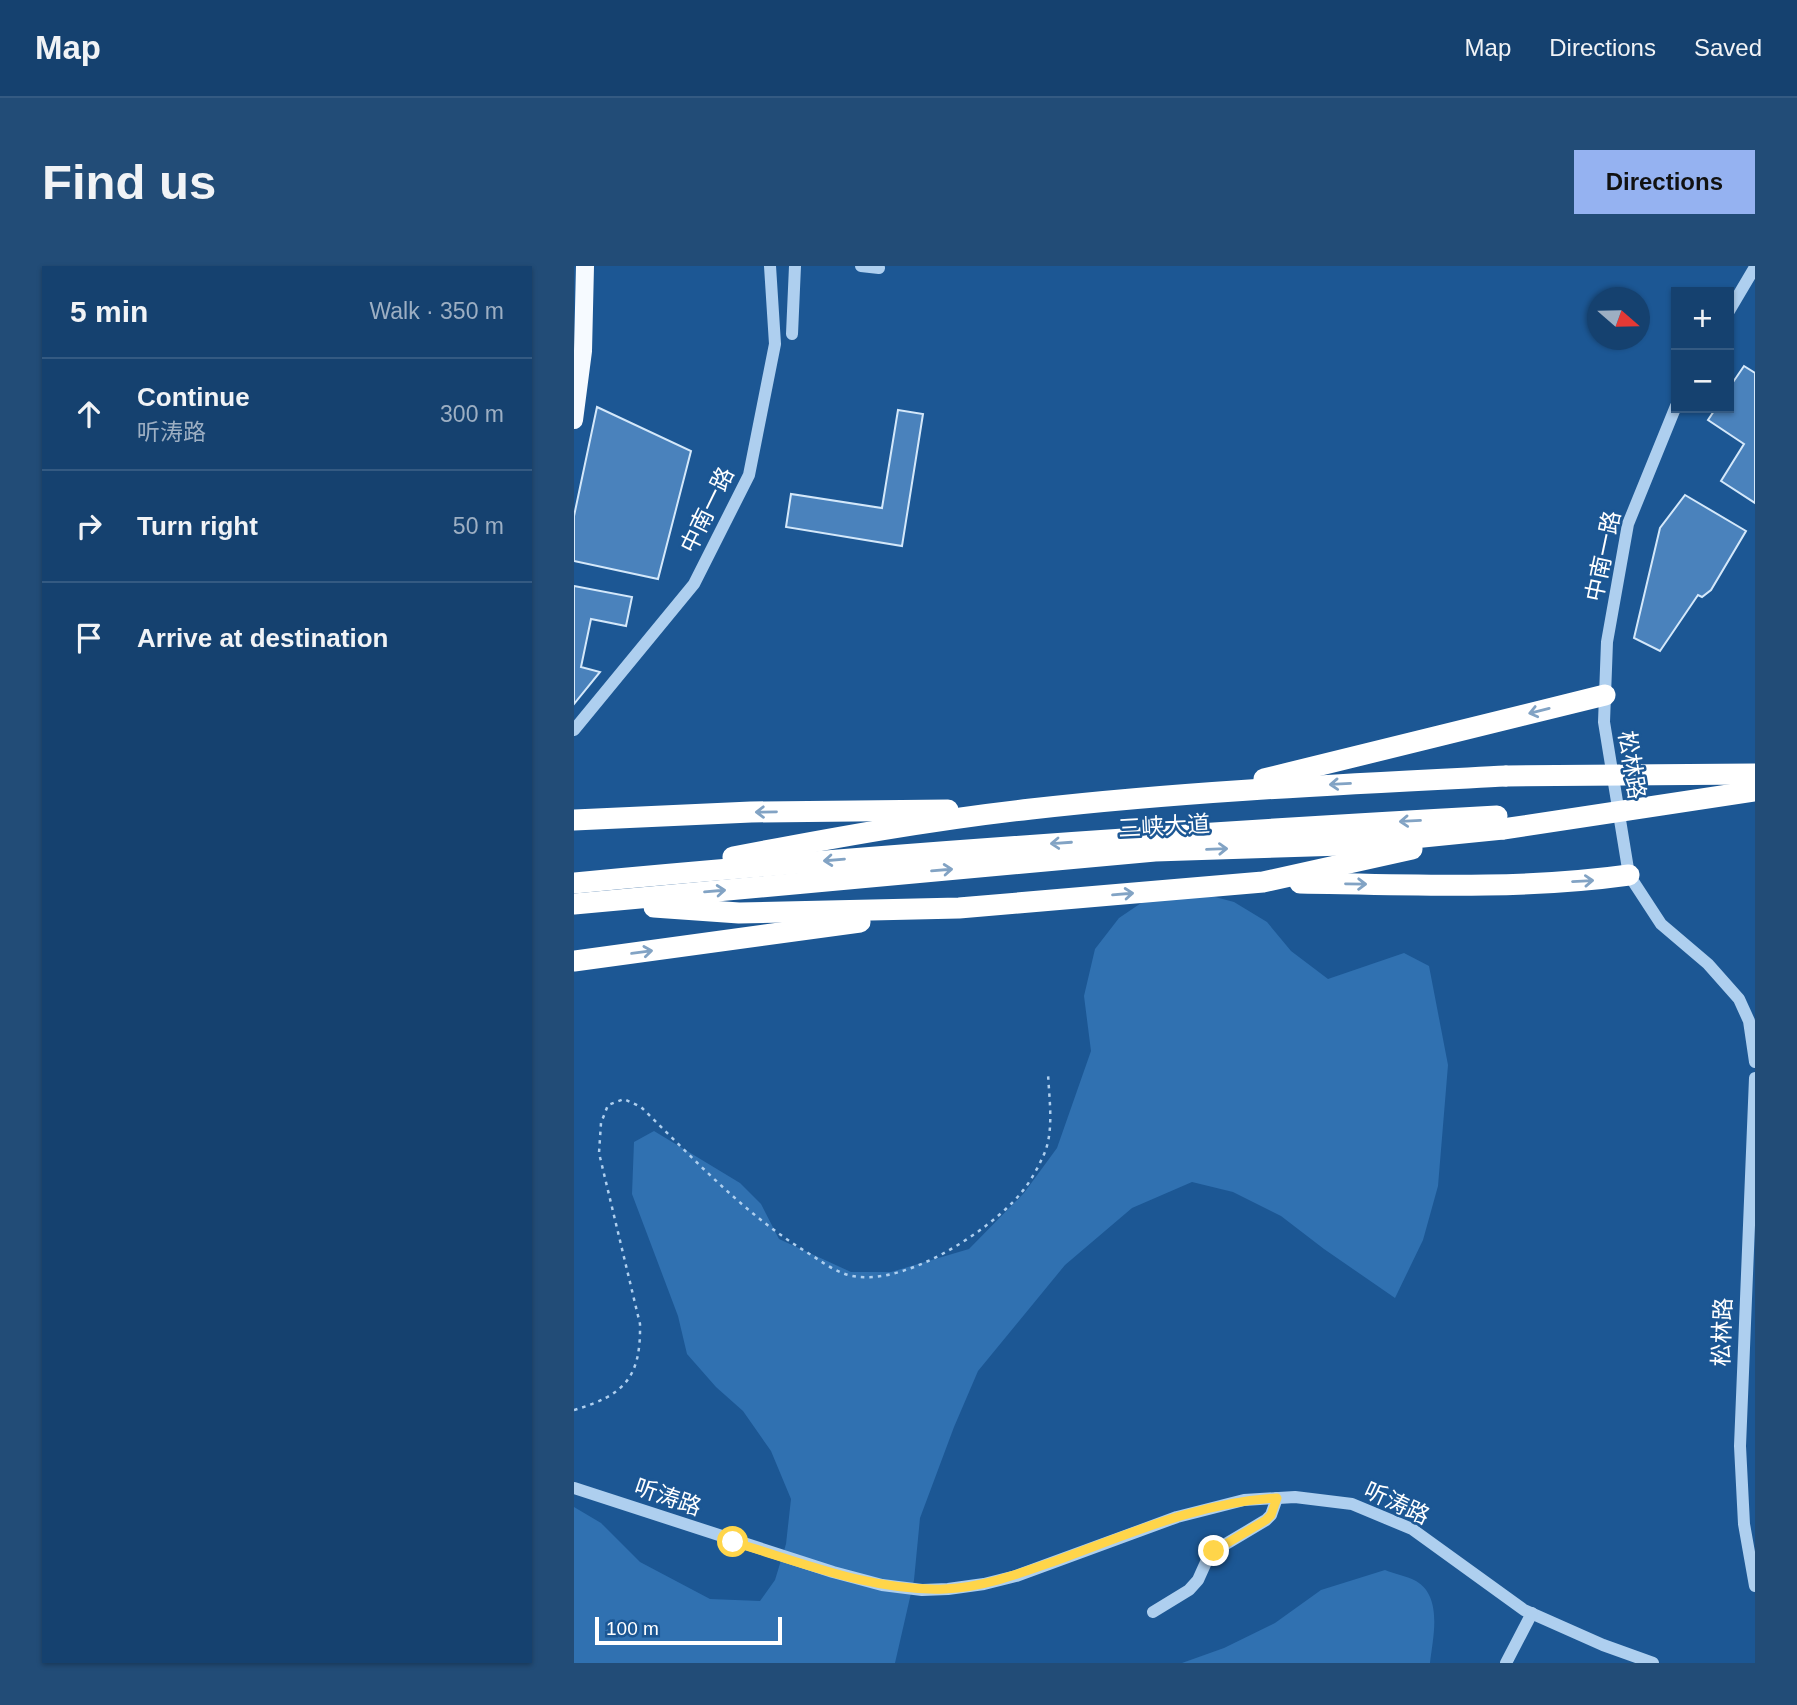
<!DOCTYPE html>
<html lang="en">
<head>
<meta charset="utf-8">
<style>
  :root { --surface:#15416f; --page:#224c77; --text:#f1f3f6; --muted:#9dafc3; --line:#345a82; --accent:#95b2f1 }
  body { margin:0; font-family:Helvetica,"Noto Sans SC",sans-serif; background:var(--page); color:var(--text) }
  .controls { position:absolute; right:21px; top:21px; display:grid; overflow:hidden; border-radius:0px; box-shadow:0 2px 5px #0004 }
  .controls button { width:63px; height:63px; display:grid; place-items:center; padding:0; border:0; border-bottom:2px solid var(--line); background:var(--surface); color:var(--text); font:35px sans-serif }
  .compass { position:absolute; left:1013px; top:21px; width:63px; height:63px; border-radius:50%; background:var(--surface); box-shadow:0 2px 5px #0004; rotate:110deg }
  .scale { position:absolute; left:21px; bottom:18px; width:187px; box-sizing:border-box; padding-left:7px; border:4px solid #fff; border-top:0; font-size:19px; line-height:24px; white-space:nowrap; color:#fff; -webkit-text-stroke:5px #1c5794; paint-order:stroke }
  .stop { position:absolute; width:21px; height:21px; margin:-16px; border:5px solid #ffd54a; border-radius:50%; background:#fff }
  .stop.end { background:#ffd54a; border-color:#fff; box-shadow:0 2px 7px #0008 }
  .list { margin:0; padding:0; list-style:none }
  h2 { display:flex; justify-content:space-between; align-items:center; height:91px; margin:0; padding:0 28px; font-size:30px }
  h2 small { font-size:23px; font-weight:400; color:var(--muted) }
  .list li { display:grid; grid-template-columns:46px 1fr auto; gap:21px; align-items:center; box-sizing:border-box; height:112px; padding:0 28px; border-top:2px solid var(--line) }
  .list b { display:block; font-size:26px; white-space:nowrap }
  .list p { margin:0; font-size:23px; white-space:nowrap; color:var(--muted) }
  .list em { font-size:23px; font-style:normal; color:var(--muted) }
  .icon { flex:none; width:38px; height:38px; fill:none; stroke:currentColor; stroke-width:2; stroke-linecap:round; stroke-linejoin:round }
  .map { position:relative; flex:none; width:1181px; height:1397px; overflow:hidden; border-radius:0px }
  header { display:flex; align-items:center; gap:42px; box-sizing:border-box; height:98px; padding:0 35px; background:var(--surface); border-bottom:2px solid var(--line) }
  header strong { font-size:33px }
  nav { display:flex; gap:38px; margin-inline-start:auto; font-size:24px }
  .intro { display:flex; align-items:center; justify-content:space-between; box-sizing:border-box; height:168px; padding:0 42px }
  h1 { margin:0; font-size:49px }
  .button { padding:18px 32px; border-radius:0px; background:var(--accent); color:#111; font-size:24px; font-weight:700 }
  main { display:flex; gap:42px; padding:0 42px }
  aside { flex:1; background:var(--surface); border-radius:0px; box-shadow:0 2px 5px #0004 }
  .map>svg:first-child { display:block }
</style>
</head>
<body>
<header>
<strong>Map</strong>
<nav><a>Map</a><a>Directions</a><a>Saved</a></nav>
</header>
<div class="intro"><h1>Find us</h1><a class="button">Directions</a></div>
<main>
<aside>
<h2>5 min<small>Walk · 350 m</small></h2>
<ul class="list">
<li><svg class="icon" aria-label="ahead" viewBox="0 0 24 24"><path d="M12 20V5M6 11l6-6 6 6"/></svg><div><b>Continue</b><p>听涛路</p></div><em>300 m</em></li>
<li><svg class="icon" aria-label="right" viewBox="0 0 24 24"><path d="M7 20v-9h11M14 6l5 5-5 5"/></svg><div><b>Turn right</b></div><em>50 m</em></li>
<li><svg class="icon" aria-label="arrive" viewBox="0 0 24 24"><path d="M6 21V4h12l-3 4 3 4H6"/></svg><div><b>Arrive at destination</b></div></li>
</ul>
</aside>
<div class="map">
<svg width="1181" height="1397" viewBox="0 0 1181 1397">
  <rect width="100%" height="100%" fill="#1c5794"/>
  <g fill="#3071b1">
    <path d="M615,624L660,636L693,656L717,685L754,713L830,687L855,700L874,799L864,920L849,974L821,1032L750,983L707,950L659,926L618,916L558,942L491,999L404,1105L380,1161L346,1252L340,1314L321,1397H0V1241L27,1257L66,1296L136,1333L186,1335L201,1314L212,1278L217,1233L197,1185L169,1145L142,1121L113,1088L104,1050L58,928L60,876L80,865L166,917L187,938L205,973L277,1006H317L395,983L450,927L483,882L517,785L510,730L521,683L545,652L576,631Z"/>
    <path d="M811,1304C821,1308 833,1310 842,1315C869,1331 859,1371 856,1397H608L650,1382L701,1357L747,1324Z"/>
  </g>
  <g fill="#4a82bc" stroke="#d4e8fa" stroke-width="2">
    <path d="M1170,100L1181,107V237L1147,215L1170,178L1134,154L1142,142H1155V122Z"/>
    <path d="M23,141L117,185L84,313L0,295V250Z"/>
    <path d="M324,144L349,148L328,280L212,261L217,228L308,242Z"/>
    <path d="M1111,229L1172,265L1137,324L1128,331L1124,329L1086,385L1060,372L1086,262Z"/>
    <path d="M0,320L58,331L52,360L17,353L7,401L26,406L0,438Z"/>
  </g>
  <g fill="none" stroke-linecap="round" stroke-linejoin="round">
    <path stroke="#aecfef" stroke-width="2.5" stroke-dasharray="3.5 5" stroke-linecap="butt" d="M0,1144C51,1129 67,1111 66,1058L25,887L27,857L34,839L50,833L67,841C121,894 174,952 239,990C249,997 260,1004 271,1008C323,1026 415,966 447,927C457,915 465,900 471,886C480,862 475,832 474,807"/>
    <g stroke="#aecfef" stroke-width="12">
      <path d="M287,0L305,2"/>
      <path d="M1155,45L1181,1"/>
      <path d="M218,68L221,0"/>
      <path d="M1102,140L1054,258L1033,376L1030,456L1055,609L1087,658L1134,698L1165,733L1175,755L1181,796"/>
      <path d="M0,464L120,318L175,209L201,78L196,0"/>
      <path d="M1181,812L1166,1180L1170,1258L1181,1320"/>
      <path d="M0,1222L259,1306L308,1319L348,1324L374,1323L410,1318L442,1310L603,1251L670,1234L721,1231L778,1238L838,1263L950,1344L1029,1379L1079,1397"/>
      <path d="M579,1346L615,1324L624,1314L633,1294L640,1285L692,1254L697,1249L703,1232"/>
      <path d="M932,1397L958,1347"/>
    </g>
    <path stroke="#f6faff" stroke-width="18" d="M0,154L9,85L11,0"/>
    <g stroke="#fff" stroke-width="21">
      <path d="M690,513L1031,429"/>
      <path d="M0,554L177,546L374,544"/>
      <path d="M159,591C258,572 357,554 457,543C615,525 773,518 932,510"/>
      <path d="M0,617C307,588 615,567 923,550"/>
      <path d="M726,617C835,619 947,624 1055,609"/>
      <path d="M0,638L581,585L769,579L929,563"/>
      <path d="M80,641L165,647L385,642L689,616L838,583"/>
      <path d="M0,695L286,656"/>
    </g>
    <g stroke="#fff" stroke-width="21">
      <path d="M932,510L1181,508"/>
      <path d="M929,563L1181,525"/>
    </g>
  </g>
  <defs><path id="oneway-shaft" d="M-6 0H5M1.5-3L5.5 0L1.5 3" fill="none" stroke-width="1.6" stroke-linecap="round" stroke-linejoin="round" transform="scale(1.75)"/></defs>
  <g stroke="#82a3c4">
    <use href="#oneway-shaft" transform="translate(965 445) rotate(166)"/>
    <use href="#oneway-shaft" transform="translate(766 518) rotate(177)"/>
    <use href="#oneway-shaft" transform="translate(192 546) rotate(179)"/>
    <use href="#oneway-shaft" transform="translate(836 555) rotate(177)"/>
    <use href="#oneway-shaft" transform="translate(487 577) rotate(176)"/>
    <use href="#oneway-shaft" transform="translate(643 583) rotate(-2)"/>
    <use href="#oneway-shaft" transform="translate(260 594) rotate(175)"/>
    <use href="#oneway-shaft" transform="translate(368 604) rotate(-5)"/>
    <use href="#oneway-shaft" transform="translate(1009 615) rotate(-3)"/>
    <use href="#oneway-shaft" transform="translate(782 618) rotate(1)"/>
    <use href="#oneway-shaft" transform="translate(141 625) rotate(-5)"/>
    <use href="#oneway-shaft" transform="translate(549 628) rotate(-5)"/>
    <use href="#oneway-shaft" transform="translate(68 686) rotate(-8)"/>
  </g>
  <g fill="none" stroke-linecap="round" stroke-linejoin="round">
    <path stroke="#ffd54a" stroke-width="9" d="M159,1276C227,1296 299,1326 371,1323C411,1321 447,1307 484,1294C555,1268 626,1236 703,1232L697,1249L692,1254L640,1285"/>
  </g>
  <g text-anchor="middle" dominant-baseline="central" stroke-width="5" stroke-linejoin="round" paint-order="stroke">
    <g font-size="23" fill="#fff" stroke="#1c5794">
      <text transform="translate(133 244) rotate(-64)">中南一路</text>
      <text transform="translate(1029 290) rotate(-78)">中南一路</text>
      <text transform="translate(1058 499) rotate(81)">松林路</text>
      <text transform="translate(590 560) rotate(-3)">三峡大道</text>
      <text transform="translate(1148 1066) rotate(-88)">松林路</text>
      <text transform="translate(94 1231) rotate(19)">听涛路</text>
      <text transform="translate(823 1237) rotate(25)">听涛路</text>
    </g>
  </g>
</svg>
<div class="controls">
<button>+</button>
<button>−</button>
</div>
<svg class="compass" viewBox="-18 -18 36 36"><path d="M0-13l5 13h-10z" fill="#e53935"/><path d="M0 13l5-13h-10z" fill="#9dafc3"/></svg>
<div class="scale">100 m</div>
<div class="stop" style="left:159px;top:1276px"></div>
<div class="stop end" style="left:640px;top:1285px"></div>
</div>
</main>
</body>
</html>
